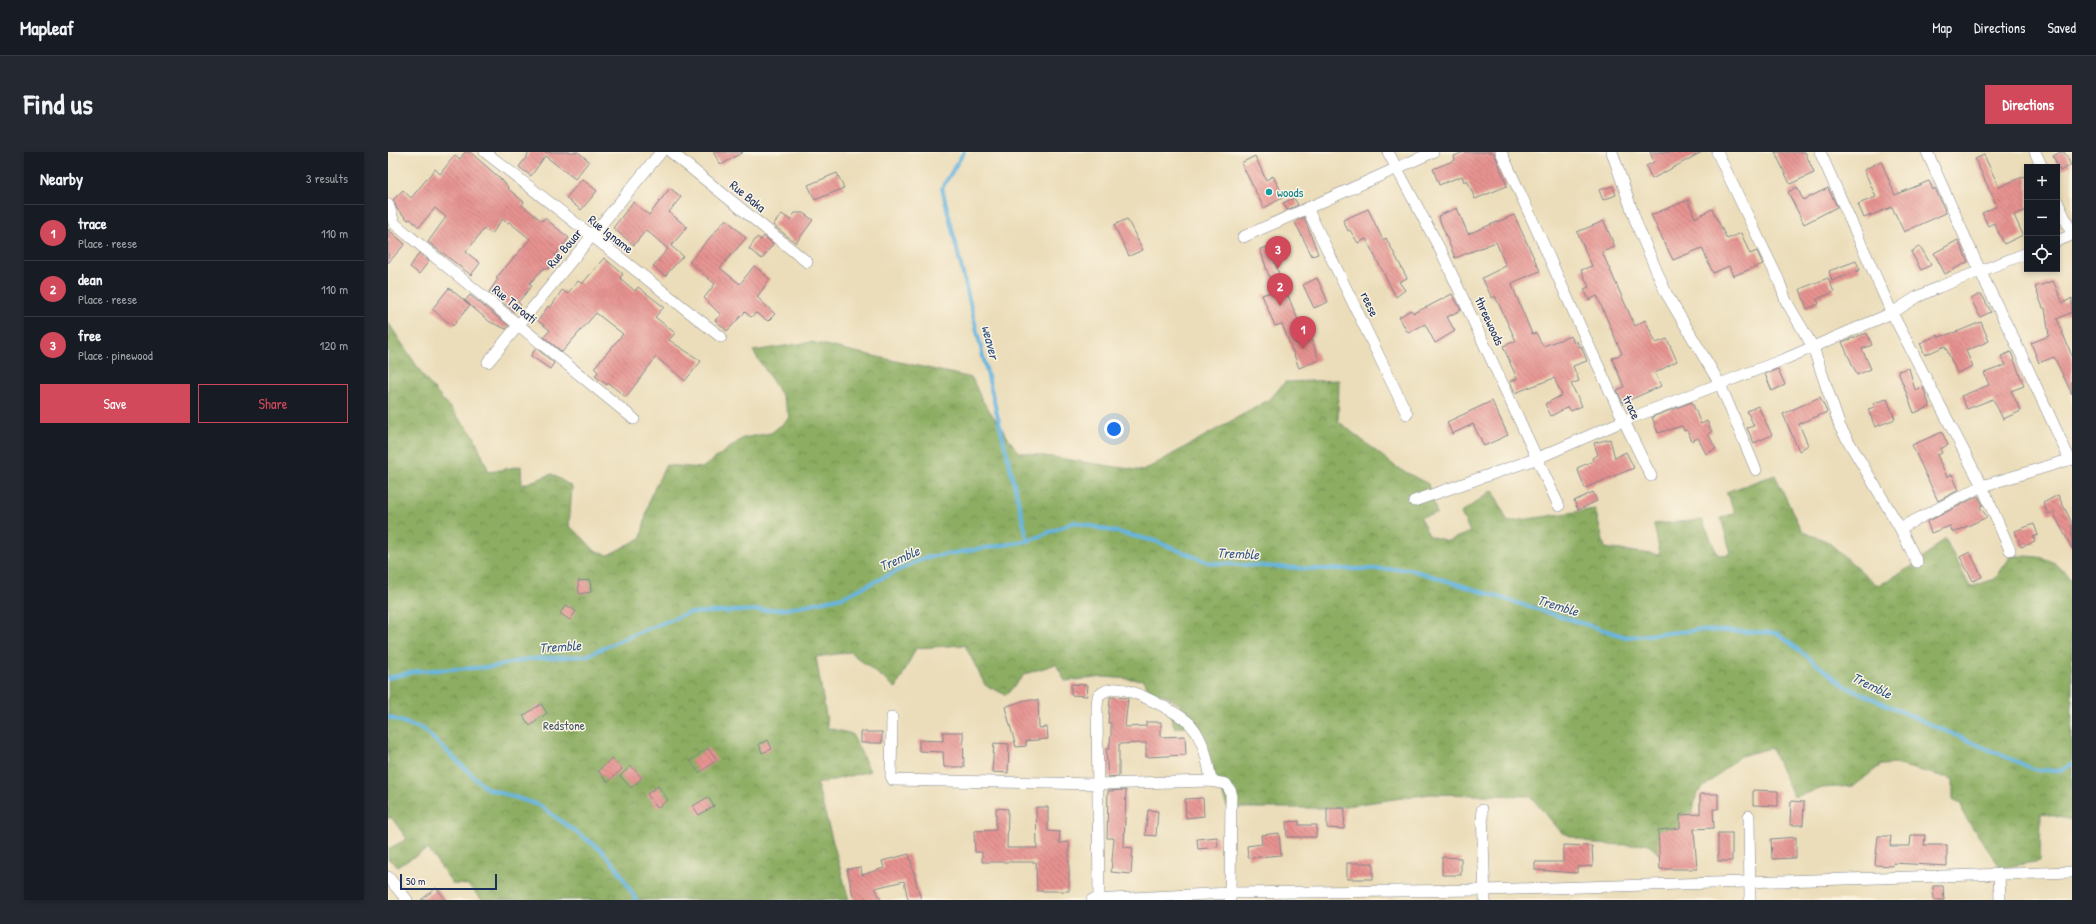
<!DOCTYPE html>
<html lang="en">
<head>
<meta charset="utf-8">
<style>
  :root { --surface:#171b24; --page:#242831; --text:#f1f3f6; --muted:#9ea1a6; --line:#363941; --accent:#d1495b }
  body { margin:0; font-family:"Patrick Hand",sans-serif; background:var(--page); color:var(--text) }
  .controls { position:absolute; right:12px; top:12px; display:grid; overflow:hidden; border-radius:0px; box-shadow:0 2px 6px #0003 }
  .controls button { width:36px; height:36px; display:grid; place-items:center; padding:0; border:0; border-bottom:1px solid var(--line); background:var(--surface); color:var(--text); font:20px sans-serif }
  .scale { position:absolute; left:12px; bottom:10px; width:97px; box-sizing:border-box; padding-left:4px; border:2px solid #1b2f5e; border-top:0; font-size:11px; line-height:14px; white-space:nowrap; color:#1b2f5e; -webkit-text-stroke:3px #fcf5e5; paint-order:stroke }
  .you { position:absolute; left:726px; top:277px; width:14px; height:14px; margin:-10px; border:3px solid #fff; border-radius:50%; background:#1a73e8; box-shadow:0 0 0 6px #1a73e833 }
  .badge { display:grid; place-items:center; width:26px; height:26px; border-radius:50%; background:var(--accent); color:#fff; font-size:13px; font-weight:700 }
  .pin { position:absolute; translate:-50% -33px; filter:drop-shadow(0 1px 2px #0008) }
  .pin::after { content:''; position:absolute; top:21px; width:14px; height:12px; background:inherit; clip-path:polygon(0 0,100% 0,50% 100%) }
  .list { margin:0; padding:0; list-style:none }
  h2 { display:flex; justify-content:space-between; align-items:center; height:52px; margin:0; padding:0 16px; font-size:17px }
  h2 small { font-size:13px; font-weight:400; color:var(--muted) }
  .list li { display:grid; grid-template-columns:26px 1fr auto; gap:12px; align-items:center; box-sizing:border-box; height:56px; padding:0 16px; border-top:1px solid var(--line) }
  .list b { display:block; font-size:15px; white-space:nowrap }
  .list p { margin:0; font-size:13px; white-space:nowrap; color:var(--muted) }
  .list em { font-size:13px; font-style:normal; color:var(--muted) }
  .actions { display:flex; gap:8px; padding:12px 16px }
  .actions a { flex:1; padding:9px 0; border:1px solid var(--accent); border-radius:0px; text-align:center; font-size:14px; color:var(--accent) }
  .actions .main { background:var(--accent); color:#fff }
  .icon { flex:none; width:22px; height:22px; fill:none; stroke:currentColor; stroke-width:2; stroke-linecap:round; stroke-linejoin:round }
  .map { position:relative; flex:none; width:1684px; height:748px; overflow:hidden; border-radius:0px }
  header { display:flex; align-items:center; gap:24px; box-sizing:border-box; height:56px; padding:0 20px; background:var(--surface); border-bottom:1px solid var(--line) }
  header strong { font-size:19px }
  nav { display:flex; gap:22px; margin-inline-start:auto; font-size:14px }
  .intro { display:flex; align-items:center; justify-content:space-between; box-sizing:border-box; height:96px; padding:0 24px }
  h1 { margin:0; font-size:28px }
  .button { padding:10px 18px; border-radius:0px; background:var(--accent); color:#fff; font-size:14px; font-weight:700 }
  main { display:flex; gap:24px; padding:0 24px }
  aside { flex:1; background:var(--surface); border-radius:0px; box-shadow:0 2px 6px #0003 }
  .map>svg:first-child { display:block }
</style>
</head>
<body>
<header>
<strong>Mapleaf</strong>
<nav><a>Map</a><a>Directions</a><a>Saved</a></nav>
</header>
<div class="intro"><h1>Find us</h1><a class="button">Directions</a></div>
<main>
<aside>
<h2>Nearby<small>3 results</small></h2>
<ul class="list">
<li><span class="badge">1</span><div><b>trace</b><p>Place · reese</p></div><em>110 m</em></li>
<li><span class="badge">2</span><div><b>dean</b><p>Place · reese</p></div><em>110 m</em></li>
<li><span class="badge">3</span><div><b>free</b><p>Place · pinewood</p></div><em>120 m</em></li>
</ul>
<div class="actions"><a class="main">Save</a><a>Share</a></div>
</aside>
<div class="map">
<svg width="1684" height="748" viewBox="0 0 1684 748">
  <defs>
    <pattern id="forest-crowns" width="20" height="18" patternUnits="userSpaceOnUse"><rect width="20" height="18" fill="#8cad62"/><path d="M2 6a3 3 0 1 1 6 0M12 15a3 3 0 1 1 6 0" fill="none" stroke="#728d54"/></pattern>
    <pattern id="building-back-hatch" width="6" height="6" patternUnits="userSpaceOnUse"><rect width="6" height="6" fill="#e69290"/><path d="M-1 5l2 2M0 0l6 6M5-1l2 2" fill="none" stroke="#ba7879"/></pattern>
  </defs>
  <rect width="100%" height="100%" fill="#fcf5e5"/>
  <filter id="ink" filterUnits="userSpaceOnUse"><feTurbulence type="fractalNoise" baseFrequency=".025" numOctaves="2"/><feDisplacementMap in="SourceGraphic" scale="8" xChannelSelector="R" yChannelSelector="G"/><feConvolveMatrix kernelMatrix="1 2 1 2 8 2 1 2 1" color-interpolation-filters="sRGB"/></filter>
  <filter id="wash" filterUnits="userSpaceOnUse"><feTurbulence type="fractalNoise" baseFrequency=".012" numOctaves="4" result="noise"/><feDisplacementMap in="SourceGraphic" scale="16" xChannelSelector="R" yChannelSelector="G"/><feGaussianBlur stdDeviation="0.9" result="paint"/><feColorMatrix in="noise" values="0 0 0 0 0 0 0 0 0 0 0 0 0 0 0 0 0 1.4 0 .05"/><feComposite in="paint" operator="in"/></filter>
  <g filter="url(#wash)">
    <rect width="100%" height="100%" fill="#ebddb9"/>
    <path fill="url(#forest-crowns)" stroke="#546e60" d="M0,170L38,228L86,284L101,320L133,314L134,333L164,322L184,335L181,374L194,385L207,399L220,403L253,386L262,345L278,313L314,316L355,286L383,281L402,266L394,244L365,199L423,190L584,226L594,248L630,300L755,319L882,247L897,230L951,228L950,269L1008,315L1040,332L1049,362L1032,365L1041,384L1060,389L1082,380L1073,361L1105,338L1120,370L1207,357L1217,396L1272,403L1266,372L1314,368L1330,403L1343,402L1333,366L1347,361L1338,340L1387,323L1414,380L1439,389L1490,434L1531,410L1557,386L1582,435L1607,427L1623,404C1652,404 1666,403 1684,430V668L1653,661L1652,709L1613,716L1575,662L1574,651L1565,648V627L1507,612L1493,613L1466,634L1435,636L1406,645L1383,596L1352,604L1309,641L1295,700L1279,709L1259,691L1244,693L1206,692L1174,681L1142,644L1042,642L944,656H840L816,597L808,571L787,576L781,561L794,554L775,542L764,543L756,528L715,525L677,529L668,512L637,522L618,543L597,533L577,493L528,496L508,536L462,500L428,505L440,576L464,582L482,619L429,632L461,748H94L80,733L65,732L40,697L10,714L0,707V697L19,687L3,665L0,667Z"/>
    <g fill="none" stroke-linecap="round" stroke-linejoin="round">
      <g stroke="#66b5e0" stroke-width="4">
        <path d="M576,0L554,36L640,389"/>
        <path d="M0,526L29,519L104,515L140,507L198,504L244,483L300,461L399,457L455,445L536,406L640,389L686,370L767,389L822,411L927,417H1021L1238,485L1312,478L1389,481L1457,534L1530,567L1648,618L1672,619L1684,612"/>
        <path d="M0,565L35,577L98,636L151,653L213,698L230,717L248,748"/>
      </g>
    </g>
    <g id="blocks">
      <g fill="url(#building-back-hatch)">
        <path d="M77,0H82L114,28L120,35L119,36L136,50L134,53L154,69L157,66L181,86L167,104L170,106L160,117L156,116L141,132L144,134L130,150L133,153L126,160L101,140L110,127L108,126L142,87L121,70L119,71L114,67L104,82L96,77L78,100L92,111L83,123L40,90L58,65L47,56L31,75L22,67L20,68L9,57L5,48L15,38L23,46L47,17L52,22L67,3L72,7Z"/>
        <path d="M142,0H190L201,9L187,27L157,4L143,24L131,15Z"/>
        <path d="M325,0H355L333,13Z"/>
        <path d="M1076,0H1106L1119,34L1087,47L1079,28L1076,30L1074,24L1051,33L1045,17L1067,8L1066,4Z"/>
        <path d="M1262,0H1314L1264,27L1258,14L1266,10Z"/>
        <path d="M1387,0H1417L1426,21L1402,32Z"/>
        <path d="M1673,0H1676L1683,13L1672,19L1665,4Z"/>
        <path d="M1596,3L1611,35L1639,23V58L1626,63L1635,83L1616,92L1606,71L1600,74L1594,61L1609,54L1587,7Z"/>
        <path d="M867,4L878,28L885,24L896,45L876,56L853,11Z"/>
        <path d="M1493,9L1507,43L1541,29L1545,38L1547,36L1558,61L1516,80L1504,55L1476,66L1470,52L1488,45L1476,18Z"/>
        <path d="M449,21L456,36L427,48L420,33Z"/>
        <path d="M194,27L209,39L193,58L178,46Z"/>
        <path d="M1225,34L1228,43L1215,48L1211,38Z"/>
        <path d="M1409,35L1415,48L1440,36L1449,55L1416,72L1400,40Z"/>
        <path d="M282,36L293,45L281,60L299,75L283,94L295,104L277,124L265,114L280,97L258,78L246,93L225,76L245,50L261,63Z"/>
        <path d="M906,46L910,53L899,58L895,51Z"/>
        <path d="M1300,48L1307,66L1324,57L1339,87L1353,81L1362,102L1369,99L1375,112L1345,124L1341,114L1325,121L1314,96L1285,108L1263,63Z"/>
        <path d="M1069,56L1080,82L1126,63L1152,119L1124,131L1125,136L1144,182L1148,181L1155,194L1183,184L1186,191L1189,189L1191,195L1193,194L1199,209L1185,214L1191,229L1183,232L1194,254L1183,259L1180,255L1163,264L1157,252L1174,243L1166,226L1127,241L1122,229L1129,227L1115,194L1128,189L1107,144L1104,146L1094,126L1118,114L1108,90L1067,106L1050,64Z"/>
        <path d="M980,57L995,88L998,86L1019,126L1011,130L1017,138L1008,145L978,87L970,91L962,78L960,79L955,68Z"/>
        <path d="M407,61H415L425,68L408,91L385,73L394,62L402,68Z"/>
        <path d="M916,65L930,102L924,104L907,70Z"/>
        <path d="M338,67L358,86L332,116L352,132L366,114L382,127L369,145L387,162L380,169L368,161L363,165L357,160L339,179L327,168L333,163L316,146L327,132L301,110Z"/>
        <path d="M739,67L755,98L741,104L726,73Z"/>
        <path d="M1216,69L1227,95L1214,100L1247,174L1257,168L1268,191L1279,187L1289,209L1267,221L1273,234L1235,251L1229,238L1236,235L1224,206L1234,202L1209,144L1201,148L1196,137L1201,135L1193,118L1204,114L1189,80Z"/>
        <path d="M0,77L17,92L0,111Z"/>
        <path d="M376,84L385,92L374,107L361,97L369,85L373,88Z"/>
        <path d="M1570,88L1580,110L1557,122L1546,101Z"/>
        <path d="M1532,94L1543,113L1533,118L1523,100Z"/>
        <path d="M880,95L915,180L920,178L931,208L911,216L894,172L887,174L874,143L886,139L872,97Z"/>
        <path d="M31,101L41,109L31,122L22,115Z"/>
        <path d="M216,106L235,122L232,126L247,139L250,135L276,155L267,165L287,181L281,188L313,209L297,229L268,205L238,245L220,231L219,233L207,224L210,220L206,216L235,182L208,161L174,200L156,185L162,178L150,169L160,154L162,156L174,138L179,142L190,129L194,132Z"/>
        <path d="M1468,109L1472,118L1444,129L1441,119Z"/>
        <path d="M929,126L940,150L926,156L915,133Z"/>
        <path d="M1440,126L1446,140L1429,147L1431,152L1419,157L1412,137Z"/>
        <path d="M1665,129L1675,151L1684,146V160L1669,167L1684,204V242L1666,205L1651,211L1643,191L1661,184L1657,156H1655L1647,135Z"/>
        <path d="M61,136L82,153L65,174L44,157Z"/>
        <path d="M1064,142L1073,158L1059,165L1067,179L1047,191L1037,172L1020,181L1011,165L1023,158L1025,161L1039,155Z"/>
        <path d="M82,143L121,174L118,177L102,170L77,149Z"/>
        <path d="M1590,143H1594L1603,160L1592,165L1583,147Z"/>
        <path d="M1593,170L1601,189L1578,199L1585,214L1569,221L1557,194L1537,203L1532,191L1550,183L1551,185L1571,179Z"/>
        <path d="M1479,181L1484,193L1474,197L1483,217L1469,223L1454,190Z"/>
        <path d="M148,196L166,211L162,217L143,204Z"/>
        <path d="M1623,200L1636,234L1623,239L1633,259L1615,267L1605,247L1579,257L1573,244L1601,233L1596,221L1618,213L1613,204Z"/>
        <path d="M1521,216L1527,238L1535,235L1542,255L1526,261L1510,219Z"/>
        <path d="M1390,217L1397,233L1384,239L1377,222Z"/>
        <path d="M1432,245L1439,260L1411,272L1420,293L1411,299L1395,262Z"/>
        <path d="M1499,247L1507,267L1487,275L1480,257L1487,255L1485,251Z"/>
        <path d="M1104,249L1120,283L1096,294L1085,272L1064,282L1059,270Z"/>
        <path d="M1304,250L1313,272L1319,269L1324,280L1320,282L1328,297L1318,302L1310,286L1304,289L1299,278L1296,279L1294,274L1270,281L1264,265Z"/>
        <path d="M1370,254L1384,283L1366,291L1359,276L1366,274L1359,259Z"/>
        <path d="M1554,280L1560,293L1552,297L1554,301L1549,303L1559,325L1564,322L1571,338L1550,349L1524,293Z"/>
        <path d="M1222,287L1227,306L1238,300L1246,316L1197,336L1189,316L1205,309L1204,306L1210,303L1206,291Z"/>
        <path d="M1205,340L1209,349L1190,358L1186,349Z"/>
        <path d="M1670,343L1684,371V397L1665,360L1660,362L1655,351Z"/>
        <path d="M1590,344L1595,353L1592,355L1599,365L1565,381L1562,374L1543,381L1539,370Z"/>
        <path d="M1646,372L1650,383L1645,385L1647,390L1633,395L1627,379Z"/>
        <path d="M1582,400L1594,425L1585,429L1572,405Z"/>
        <path d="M202,428L203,440L191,442L190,429Z"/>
        <path d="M178,453L188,459L182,468L172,461Z"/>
        <path d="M683,532L700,533L699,544L683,543Z"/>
        <path d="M722,545L740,546L737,575L758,574V570H773V585L797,584L798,603L758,605V591L731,592V624L720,625L718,597H721L723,583V571H720Z"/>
        <path d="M637,548H650L651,576L659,575L660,587L638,589V594L628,595L617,555Z"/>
        <path d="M153,552L159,561L142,574L135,564Z"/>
        <rect x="473" y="580" width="21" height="11"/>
        <path d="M555,580H575L576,615H556L555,600L531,599V588L555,589Z"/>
        <path d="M380,588L384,597L374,601L371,592Z"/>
        <path d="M606,591L621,592L620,621L604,620Z"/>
        <path d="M320,596L329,608L311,621L302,609Z"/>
        <path d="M224,606L234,617L220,630L210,619Z"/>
        <path d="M243,614L254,626L243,636L232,624Z"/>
        <path d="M270,634L280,648L269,656L259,642Z"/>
        <path d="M738,638L736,695L745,696L743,722L723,720L726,686H719L720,639Z"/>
        <path d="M1365,638L1390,639V654L1365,653Z"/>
        <path d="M1312,642H1330V657H1325L1326,676L1306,677L1309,717H1272L1270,678L1292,676V663L1312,662Z"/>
        <path d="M320,645L326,654L311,663L305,654Z"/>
        <path d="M815,646L816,664L798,666L797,647Z"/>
        <path d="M1403,649L1416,650L1415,673H1402Z"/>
        <path d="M648,655H660V679L672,680L671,691L681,690V739H649L648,710H594V700H587L586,679L608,678V656L620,657L619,696H649Z"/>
        <path d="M939,656H957L956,677L939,676Z"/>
        <path d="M760,658L770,659L768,684L757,683Z"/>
        <path d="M911,669V673H929L928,685H899L898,670Z"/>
        <path d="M891,681L893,703L860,706L859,694L874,692L873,683Z"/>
        <rect x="1330" y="681" width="14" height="28"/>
        <path d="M1523,683H1537L1536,693H1559V714L1505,711V714L1487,713L1490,684H1503L1502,694H1522Z"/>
        <path d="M829,685L830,695L810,697L809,687Z"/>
        <path d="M1408,685V706L1384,707L1383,687Z"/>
        <path d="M1175,693L1204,694L1205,714L1189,715V721L1147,718V710H1175Z"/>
        <path d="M521,702L533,748H520L516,729L487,736L493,748H466L459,717L473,715L474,723L496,716L494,709Z"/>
        <path d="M1054,705L1073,706V723H1054Z"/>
        <rect x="959" y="711" width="26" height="16"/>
        <path d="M1545,734H1555L1556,748H1546Z"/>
        <path d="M48,736L58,748H33Z"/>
      </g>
    </g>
  </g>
  <g filter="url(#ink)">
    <use href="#blocks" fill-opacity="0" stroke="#83868c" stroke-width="1"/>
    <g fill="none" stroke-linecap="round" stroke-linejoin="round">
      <g stroke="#83868c" stroke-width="12">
        <g id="minor">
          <path d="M97,0L333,185"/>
          <path d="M283,0L419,110"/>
          <path d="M1000,0L1054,101L1171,354"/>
          <path d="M1113,0C1164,108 1209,218 1263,324"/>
          <path d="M1224,0L1249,73L1278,141L1332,232L1368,318"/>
          <path d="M1329,0L1391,129L1398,149L1425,195L1452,275L1512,376L1529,410"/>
          <path d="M1432,0L1504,161L1594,334L1622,398"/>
          <path d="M1539,0L1593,121L1634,204L1682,308"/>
          <path d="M1647,0L1654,15"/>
          <path d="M1669,49L1684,82"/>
          <path d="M0,52L6,71L20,83L246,267"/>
          <path d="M919,56L1019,262"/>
          <path d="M855,85L1045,0"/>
          <path d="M1669,89L1684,83"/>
          <path d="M100,210L273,0"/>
          <path d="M1026,349L1150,306L1235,269L1397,207L1504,161L1529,145L1551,135L1639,101"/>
          <path d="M1512,376L1594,334L1684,307"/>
          <path d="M504,565L503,624L505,628L709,632L823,629L838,632L843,640L842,747"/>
          <path d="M1094,658L1097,748"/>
          <path d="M1361,664L1362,748"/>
          <path d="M1611,722L1612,748"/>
          <path d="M0,725L19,748"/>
          <path d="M704,748L842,741L1097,738L1684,720"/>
          <path d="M711,748L709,555L710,544C716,539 722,536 730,537C745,537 791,561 802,572C816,587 820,610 823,629"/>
        </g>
      </g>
      <use href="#minor" stroke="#fff" stroke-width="11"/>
    </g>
  </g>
  <circle fill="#0f9aa8" stroke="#fcf5e5" stroke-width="1.5" cx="881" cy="40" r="4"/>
  <g text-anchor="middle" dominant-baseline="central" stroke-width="3" stroke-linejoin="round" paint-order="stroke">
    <g font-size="13" fill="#0d838f" stroke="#fcf5e5" text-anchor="start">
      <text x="889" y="40">woods</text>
    </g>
    <g font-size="13" fill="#1b2f5e" stroke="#fcf5e5">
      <text transform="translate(360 44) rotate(39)">Rue Baka</text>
      <text transform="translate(223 82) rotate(38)">Rue Igname</text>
      <text transform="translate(176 96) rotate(-50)">Rue Bouar</text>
      <text transform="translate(127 152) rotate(39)">Rue Taroati</text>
      <text transform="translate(982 152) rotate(65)">reese</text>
      <text transform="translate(1102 169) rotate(65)">threewoods</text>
      <text transform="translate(1244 255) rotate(65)">trace</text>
    </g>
    <g font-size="13" fill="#405662" stroke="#fcf5e5">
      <text x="176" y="573">Redstone</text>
    </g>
    <g font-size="14" font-style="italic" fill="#325785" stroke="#fcf5e5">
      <text transform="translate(603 190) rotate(76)">weaver</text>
      <text transform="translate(850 401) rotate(3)">Tremble</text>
      <text transform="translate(511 406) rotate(-24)">Tremble</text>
      <text transform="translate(1170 453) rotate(17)">Tremble</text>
      <text transform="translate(172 494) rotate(-4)">Tremble</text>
      <text transform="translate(1484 533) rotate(26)">Tremble</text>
    </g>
  </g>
</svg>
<div class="controls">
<button>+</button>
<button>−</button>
<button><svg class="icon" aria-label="locate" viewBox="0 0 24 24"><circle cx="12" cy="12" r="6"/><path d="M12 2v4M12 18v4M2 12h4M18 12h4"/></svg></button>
</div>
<div class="scale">50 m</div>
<div class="you"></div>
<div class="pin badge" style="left:915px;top:197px">1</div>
<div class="pin badge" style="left:892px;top:154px">2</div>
<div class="pin badge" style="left:890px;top:117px">3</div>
</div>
</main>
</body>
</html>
